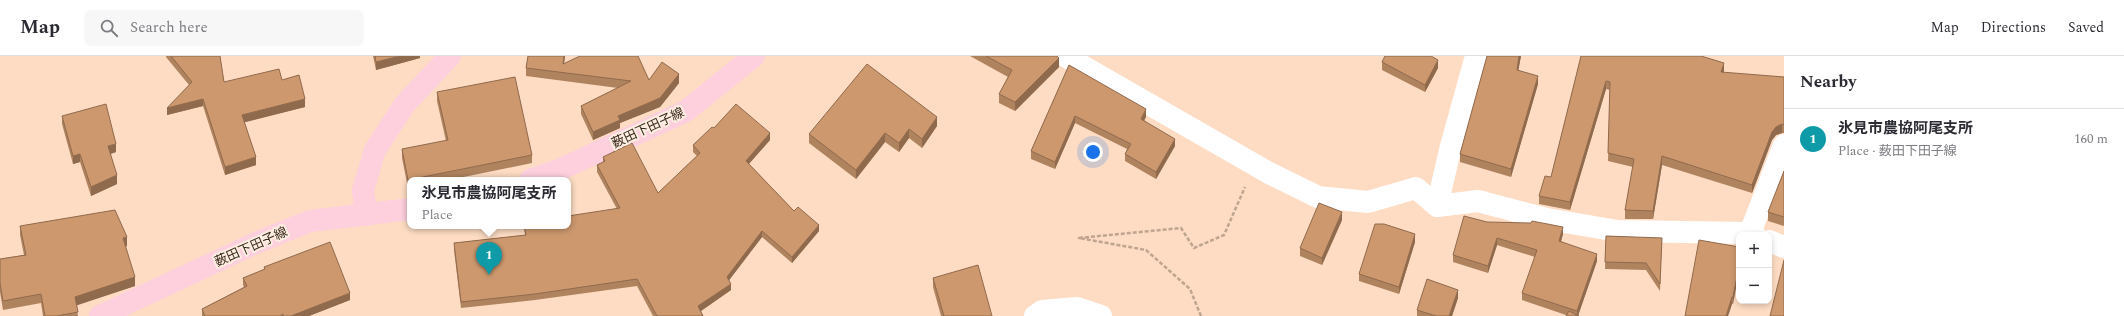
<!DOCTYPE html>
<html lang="en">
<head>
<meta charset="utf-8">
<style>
  :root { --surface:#fff; --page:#f7f7f7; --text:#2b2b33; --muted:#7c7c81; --line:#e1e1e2; --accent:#0d6999 }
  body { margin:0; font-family:Spectral,"Noto Sans JP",serif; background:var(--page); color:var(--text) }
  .controls { position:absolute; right:12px; bottom:12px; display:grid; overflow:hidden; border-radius:8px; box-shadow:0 2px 6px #0003 }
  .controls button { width:36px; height:36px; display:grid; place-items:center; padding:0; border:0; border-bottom:1px solid var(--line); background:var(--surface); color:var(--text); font:20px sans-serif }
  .you { position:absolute; left:1093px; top:96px; width:14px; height:14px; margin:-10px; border:3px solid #fff; border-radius:50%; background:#1a73e8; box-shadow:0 0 0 6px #1a73e833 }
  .badge { display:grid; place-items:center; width:26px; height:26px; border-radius:50%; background:var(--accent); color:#fff; font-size:13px; font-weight:700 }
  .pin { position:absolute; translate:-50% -33px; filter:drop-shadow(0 1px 2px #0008) }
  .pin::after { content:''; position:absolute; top:21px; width:14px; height:12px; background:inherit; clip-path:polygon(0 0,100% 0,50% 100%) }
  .popup { position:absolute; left:407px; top:121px; width:164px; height:52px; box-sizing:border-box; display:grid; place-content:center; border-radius:8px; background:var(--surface); filter:drop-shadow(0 1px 3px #0005); font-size:13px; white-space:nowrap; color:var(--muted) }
  .popup b { font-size:15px; color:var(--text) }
  .popup::after { content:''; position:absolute; left:50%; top:100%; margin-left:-8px; border:8px solid transparent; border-top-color:var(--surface) }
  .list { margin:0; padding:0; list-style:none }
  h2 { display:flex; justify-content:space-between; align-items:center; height:52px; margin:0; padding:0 16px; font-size:17px }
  h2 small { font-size:13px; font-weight:400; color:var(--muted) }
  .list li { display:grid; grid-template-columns:26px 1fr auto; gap:12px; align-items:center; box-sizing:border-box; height:60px; padding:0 16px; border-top:1px solid var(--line) }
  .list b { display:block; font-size:15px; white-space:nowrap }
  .list p { margin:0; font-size:13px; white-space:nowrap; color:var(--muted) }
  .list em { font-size:13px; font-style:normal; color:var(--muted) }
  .icon { flex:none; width:22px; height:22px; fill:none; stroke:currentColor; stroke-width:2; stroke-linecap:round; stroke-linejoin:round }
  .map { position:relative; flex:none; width:1784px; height:260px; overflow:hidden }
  header { display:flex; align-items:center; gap:24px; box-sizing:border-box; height:56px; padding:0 20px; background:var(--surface); border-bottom:1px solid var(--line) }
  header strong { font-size:19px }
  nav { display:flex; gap:22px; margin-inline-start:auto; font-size:14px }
  .search { width:280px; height:36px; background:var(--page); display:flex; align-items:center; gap:10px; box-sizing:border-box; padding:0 14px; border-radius:8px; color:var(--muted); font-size:15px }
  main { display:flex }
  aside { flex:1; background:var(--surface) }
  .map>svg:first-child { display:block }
</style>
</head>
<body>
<header>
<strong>Map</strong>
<div class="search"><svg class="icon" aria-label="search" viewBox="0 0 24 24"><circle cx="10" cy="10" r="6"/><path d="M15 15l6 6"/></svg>Search here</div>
<nav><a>Map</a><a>Directions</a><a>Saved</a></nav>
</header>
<main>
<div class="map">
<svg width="1784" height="260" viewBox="0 0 1784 260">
  <rect width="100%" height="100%" fill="#fddcc3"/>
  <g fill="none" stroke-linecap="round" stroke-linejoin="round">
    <path stroke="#bfa48f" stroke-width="2.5" stroke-dasharray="4 2" stroke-linecap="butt" d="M1201,260L1190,233L1146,194L1079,182L1181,172L1194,192L1224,179L1245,131"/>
    <g stroke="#fff" stroke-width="22">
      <path d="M1065,0L1269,117L1318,141L1368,146L1416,132L1437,150L1478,145L1547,163L1618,175L1750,177L1755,179"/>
      <path d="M1437,150L1451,90L1476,0"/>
      <path d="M1750,177L1784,89"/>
      <path d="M1769,185L1784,191"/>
      <path d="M1035,260L1042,255L1077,252L1101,260"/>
    </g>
    <g stroke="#fed0de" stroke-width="22">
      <path d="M530,124L559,114L686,55L754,0"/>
      <path d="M366,159L363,134L375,94L405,48L450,0"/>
      <path d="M100,260L258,186L310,165L410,153"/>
    </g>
  </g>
  <g fill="#b0835f">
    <path d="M166,0H220L224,26L282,24L305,51L244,66L256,109L225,119L203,50L167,59L189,29L166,1Z"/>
    <path d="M373,0H420V2L376,14Z"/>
    <path d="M528,0H565L564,7L649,24L679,27L660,51L620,67V72L593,84L581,58V50L618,32L526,20V12Z"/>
    <path d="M970,0H1057L1059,11L1015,55L999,47V38L1008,21Z"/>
    <path d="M1487,0H1521L1518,14L1538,28L1511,121L1460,106V98Z"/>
    <path d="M1581,0L1724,15L1723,17L1784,21V77H1782L1776,79L1772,84L1752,137L1662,109L1653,163H1625V154L1633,111L1608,105L1610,34L1606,33L1570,154L1539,148V140L1551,121Z"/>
    <path d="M1434,2L1438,12L1425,36L1382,14V6Z"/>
    <path d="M1069,9L1146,61L1144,64L1175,90L1156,123L1125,105V98L1127,93L1075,67L1055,113L1031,103V95Z"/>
    <path d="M437,36L532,99V107L449,124H410V132H408L402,102V93L446,85L437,45Z"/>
    <path d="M62,60L116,96L110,98L117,128L91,140L80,106L73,108L62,68Z"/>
    <path d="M937,70L922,92L909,82L899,96L885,86L856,123L809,87V78Z"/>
    <path d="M714,72L770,84L749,108L794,155L819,175L792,207L762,181L729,224L731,234L701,255L703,260H653L637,230L535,244L461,252L454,194V187L525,179L524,170H568L617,153L597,116V109L603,106V101L658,137L697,100L693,96V89Z"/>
    <path d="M1784,115V170L1768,165V156Z"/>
    <path d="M1342,164L1322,209L1300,200V192Z"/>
    <path d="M1487,166L1563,178L1561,185L1597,205L1578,259H1566L1522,244V237L1535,201L1497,189L1488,217L1453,206V199Z"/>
    <path d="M20,170L127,190L125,191L135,230L76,249L78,260H43L41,247L3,254L0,236V203L24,199L20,179Z"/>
    <path d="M1606,180L1662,182L1660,235L1646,214L1605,213Z"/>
    <path d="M1415,186L1399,238L1359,225V218Z"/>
    <path d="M1739,191L1733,248H1732L1728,260Z"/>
    <path d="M264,211L350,244L309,260H202V253L244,231L243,229V222L264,214Z"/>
    <path d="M933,222L992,260H941L933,231Z"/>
    <path d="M1458,242L1452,260H1417V254Z"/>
  </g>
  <g fill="#906a4d">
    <path d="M400,0H420V2L376,14V6Z"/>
    <path d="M564,0H565L563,16V8Z"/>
    <path d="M1519,0H1521L1517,22V14Z"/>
    <path d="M1059,2V11L1015,55V46Z"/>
    <path d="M1438,4V12L1425,36V29Z"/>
    <path d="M1724,7V15L1721,25V16Z"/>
    <path d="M679,18V27L660,51L620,67V72L593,84V76L618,60Z"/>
    <path d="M1538,20V28L1511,121V113Z"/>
    <path d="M1606,25V33L1570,154V146Z"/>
    <path d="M203,43V50L167,59V52Z"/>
    <path d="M305,43V51L242,67V59Z"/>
    <path d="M1146,53V61L1141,70V63Z"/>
    <path d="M1075,60V67L1055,113V106Z"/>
    <path d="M937,61V70L922,92V83Z"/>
    <path d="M1782,68V77L1776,79L1772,84L1752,137V129L1772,76L1776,71Z"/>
    <path d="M909,73V82L899,96V87Z"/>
    <path d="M770,77V84L746,111V105Z"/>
    <path d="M885,77V86L856,123V114Z"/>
    <path d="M1175,83V90L1156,123V116Z"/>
    <path d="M116,88V96L108,99V90Z"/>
    <path d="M80,98V106L73,108V100Z"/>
    <path d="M1662,100V109L1653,163V155Z"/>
    <path d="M256,101V109L225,119V111Z"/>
    <path d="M117,119V128L91,140V131Z"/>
    <path d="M1342,156V164L1322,209V202Z"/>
    <path d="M819,169V175L792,207V201Z"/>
    <path d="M1563,171V178L1559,192V185Z"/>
    <path d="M762,175V181L727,227V221Z"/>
    <path d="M1415,178V186L1399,238V231Z"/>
    <path d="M127,181V190L123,191V182Z"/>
    <path d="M1497,182V189L1488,217V210Z"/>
    <path d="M1597,198V205L1578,260H1577V255Z"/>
    <path d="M1739,210V217L1733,248V241Z"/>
    <path d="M135,221V230L75,250V241Z"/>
    <path d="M731,228V234L698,257V250Z"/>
    <path d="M1458,234V242L1452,260H1449Z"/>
    <path d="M350,237V244L309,260H291Z"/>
    <path d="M1732,241V248L1728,260H1726Z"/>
  </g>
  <g fill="#cd986e" stroke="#906a4d">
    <path d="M171,0H220L224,26L279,13L282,24L299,19L305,43L242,59L256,101L225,111L203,43L167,52L192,26Z"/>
    <path d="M375,0H400L376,6Z"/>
    <path d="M528,0H564L563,8L580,0H638L649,24L662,6L679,18L660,42L618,60L620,64L593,76L581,50L631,25L526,12Z"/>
    <path d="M986,0H1057L1059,2L1015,46L999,38L1012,14Z"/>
    <path d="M1385,0H1431L1438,4L1425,29L1382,6Z"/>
    <path d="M1487,0H1519L1517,14L1538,20L1511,113L1460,98Z"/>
    <path d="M1581,0H1701L1724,7L1721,16L1784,21V69L1782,68L1776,71L1772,76L1752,129L1662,100L1653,155L1625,154L1634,103L1608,97L1610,26L1606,25L1570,146L1539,140L1545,120L1551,121Z"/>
    <path d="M867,8L937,61L922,83L909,73L899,87L885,77L856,114L809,78Z"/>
    <path d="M1069,9L1146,53L1141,63L1175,83L1156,116L1125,98L1131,88L1075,60L1055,106L1031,95Z"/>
    <path d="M515,21L532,99L408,124L402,93L448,84L437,36Z"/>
    <path d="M106,48L116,88L108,90L117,119L91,131L80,98L73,100L62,60Z"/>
    <path d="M736,48L770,77L746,105L794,155L798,151L819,169L792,201L762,175L727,221L731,228L698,250L703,260H657L637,223L535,238L461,246L454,187L526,179L524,170H568V160L620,152L597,109L605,105L603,101L632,87L658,137L700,97L693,89L712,71L714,72Z"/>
    <path d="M1784,115V161L1768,156Z"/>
    <path d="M1319,147L1342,156L1322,202L1300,192Z"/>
    <path d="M115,154L127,181L123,182L135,221L75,241L78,256L57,260H45L41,238L3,245L0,227V203L26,199L20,170Z"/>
    <path d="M1464,160L1487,166L1531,167L1532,165L1563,171L1559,185L1597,198L1577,255L1522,237L1537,194L1497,182L1488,210L1453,199Z"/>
    <path d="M1375,168H1384L1415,178L1399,231L1359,218Z"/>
    <path d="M1606,180L1662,182L1660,228L1646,207L1605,206Z"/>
    <path d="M1699,184L1739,191V210L1733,241H1732L1726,260H1685Z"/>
    <path d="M330,186L350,237L291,260H283V258L280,260H205L202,253L247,230L243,222L265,213L264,211Z"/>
    <path d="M1784,204V260H1770Z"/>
    <path d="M978,209L992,260H944L933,222Z"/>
    <path d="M1427,223L1458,234L1449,260H1436L1417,254Z"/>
    <path d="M1569,255L1579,260H1566Z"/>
  </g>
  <g text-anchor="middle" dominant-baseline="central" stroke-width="4" stroke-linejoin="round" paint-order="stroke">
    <g font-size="13" fill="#392a1e" stroke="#feede1">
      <text transform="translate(648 72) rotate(-25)">薮田下田子線</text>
      <text transform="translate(251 191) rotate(-24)">薮田下田子線</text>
    </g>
  </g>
</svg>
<div class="controls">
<button>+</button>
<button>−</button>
</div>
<div class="you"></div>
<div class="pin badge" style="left:489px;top:219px;background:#0f9aa8">1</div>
<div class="popup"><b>氷見市農協阿尾支所</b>Place</div>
</div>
<aside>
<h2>Nearby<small></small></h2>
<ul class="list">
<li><span class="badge" style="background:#0f9aa8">1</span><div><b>氷見市農協阿尾支所</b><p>Place · 薮田下田子線</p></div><em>160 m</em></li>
</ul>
</aside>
</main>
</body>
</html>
